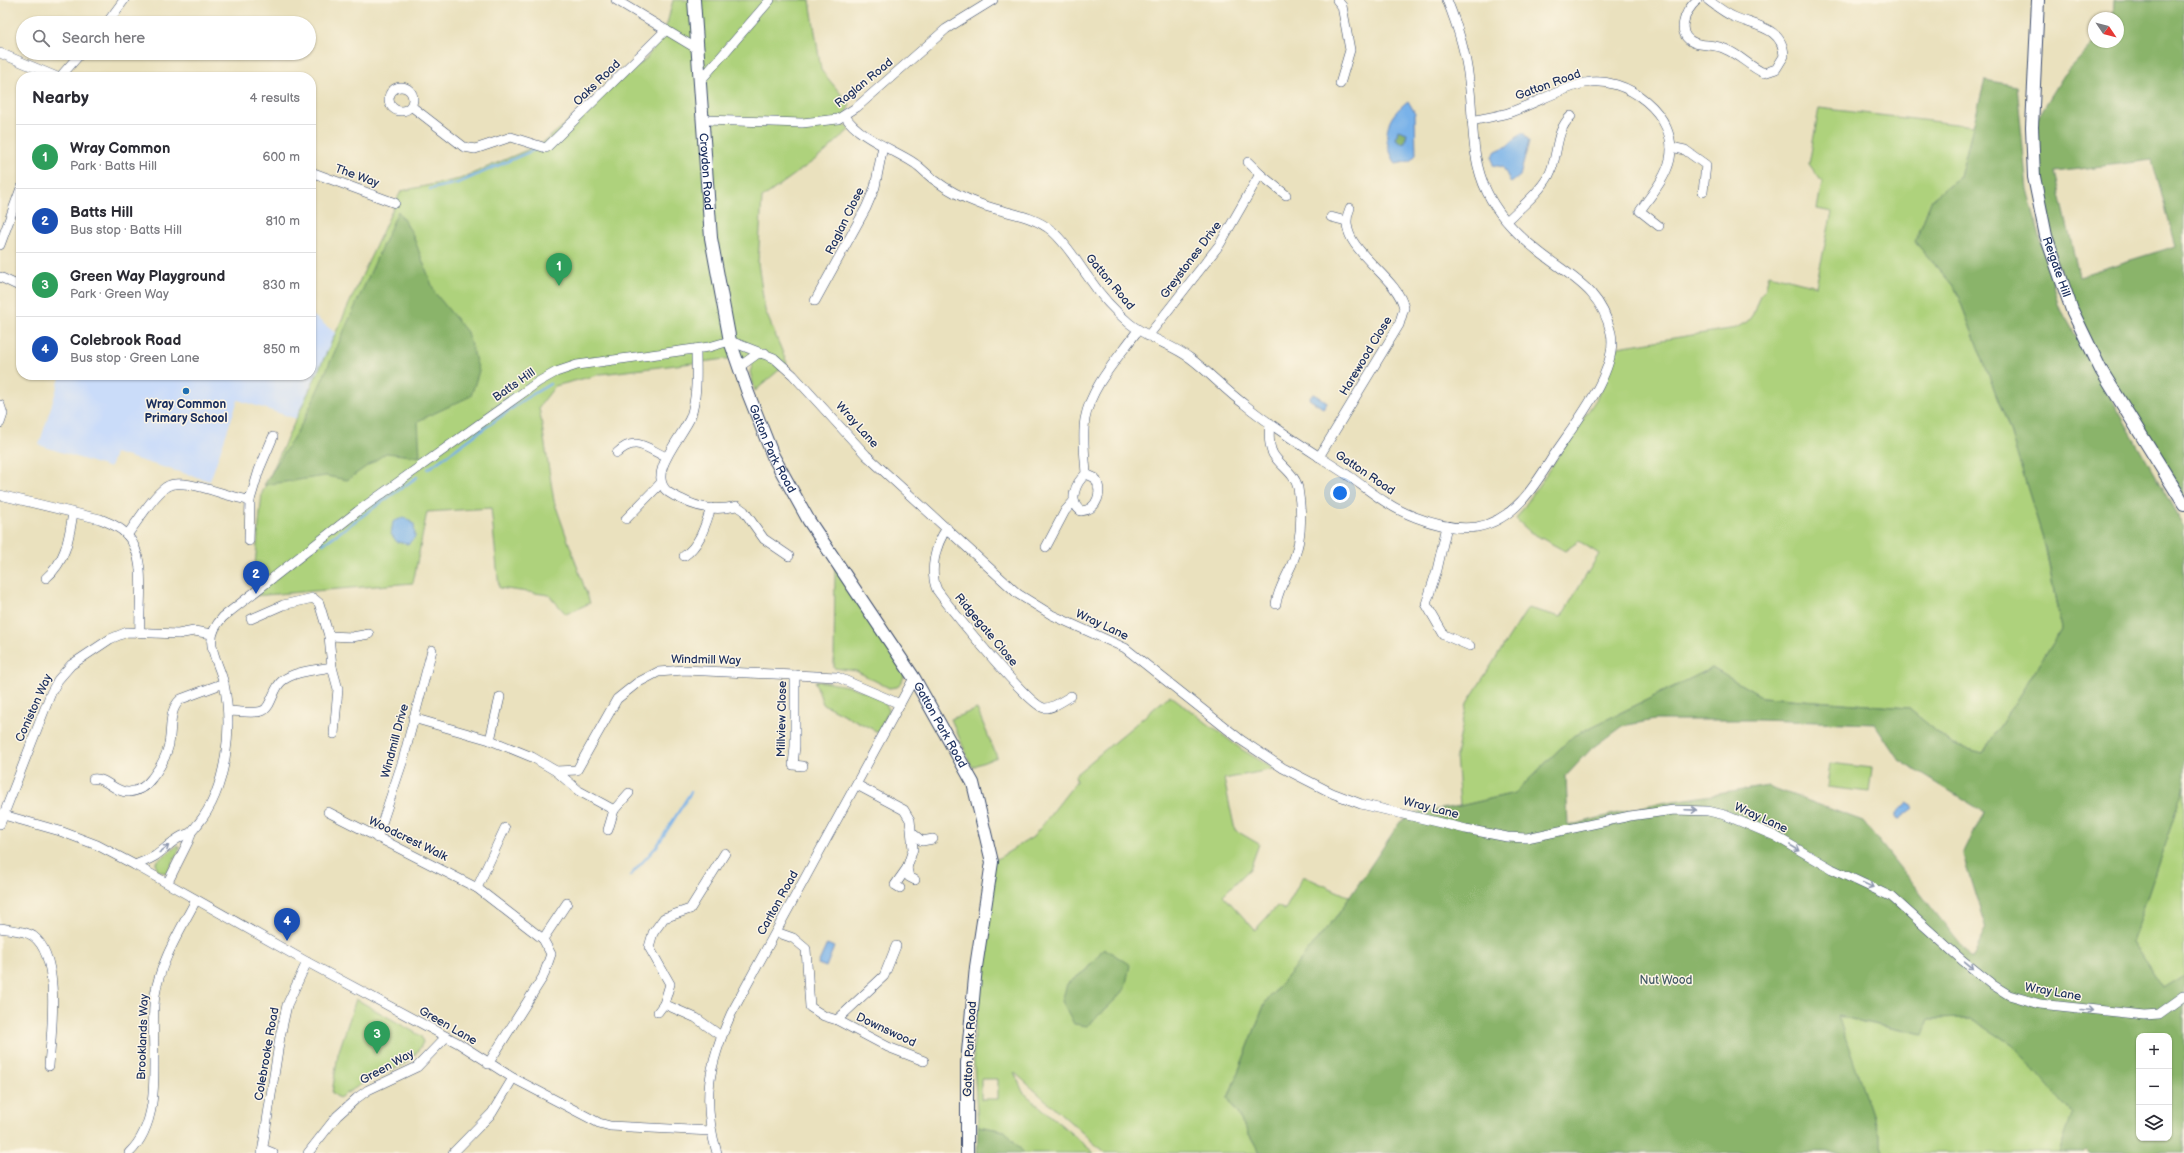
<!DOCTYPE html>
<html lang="en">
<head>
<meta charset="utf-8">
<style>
  :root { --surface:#fff; --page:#f2f2f3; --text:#2b2b33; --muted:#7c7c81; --line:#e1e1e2; --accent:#7c3aed }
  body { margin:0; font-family:"Balsamiq Sans",sans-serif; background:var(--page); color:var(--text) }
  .controls { position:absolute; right:12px; bottom:12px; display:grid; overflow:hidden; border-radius:8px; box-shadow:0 1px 3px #0004 }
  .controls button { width:36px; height:36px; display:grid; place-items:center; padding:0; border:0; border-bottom:1px solid var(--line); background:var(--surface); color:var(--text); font:20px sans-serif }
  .compass { position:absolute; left:2088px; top:12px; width:36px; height:36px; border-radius:50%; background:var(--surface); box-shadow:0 1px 3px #0004; rotate:125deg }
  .you { position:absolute; left:1340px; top:493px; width:14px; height:14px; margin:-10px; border:3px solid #fff; border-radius:50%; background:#1a73e8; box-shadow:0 0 0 6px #1a73e833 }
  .badge { display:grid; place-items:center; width:26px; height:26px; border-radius:50%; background:var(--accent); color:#fff; font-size:13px; font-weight:700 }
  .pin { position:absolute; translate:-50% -33px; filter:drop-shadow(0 1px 2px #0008) }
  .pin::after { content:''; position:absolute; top:21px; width:14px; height:12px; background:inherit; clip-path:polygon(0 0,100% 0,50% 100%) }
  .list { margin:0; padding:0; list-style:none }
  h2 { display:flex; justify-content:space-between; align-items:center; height:52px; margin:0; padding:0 16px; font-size:17px }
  h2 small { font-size:13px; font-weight:400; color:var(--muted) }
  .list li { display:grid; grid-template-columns:26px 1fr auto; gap:12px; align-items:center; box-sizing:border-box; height:64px; padding:0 16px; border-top:1px solid var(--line) }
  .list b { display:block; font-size:15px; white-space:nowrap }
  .list p { margin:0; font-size:13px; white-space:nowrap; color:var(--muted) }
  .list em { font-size:13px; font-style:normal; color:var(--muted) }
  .icon { flex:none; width:22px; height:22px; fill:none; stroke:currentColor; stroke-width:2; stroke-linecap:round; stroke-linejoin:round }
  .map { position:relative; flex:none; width:2184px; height:1153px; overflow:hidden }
  .search { position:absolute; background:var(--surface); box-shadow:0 1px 3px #0004; left:16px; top:16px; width:300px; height:44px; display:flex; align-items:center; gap:10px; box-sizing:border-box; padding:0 14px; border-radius:22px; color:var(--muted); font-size:15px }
  .panel { position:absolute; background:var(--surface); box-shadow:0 1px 3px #0004; left:16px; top:72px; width:300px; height:308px; border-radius:16px }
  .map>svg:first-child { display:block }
</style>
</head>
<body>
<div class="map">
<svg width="2184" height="1153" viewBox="0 0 2184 1153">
  <rect width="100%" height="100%" fill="#fcf5e5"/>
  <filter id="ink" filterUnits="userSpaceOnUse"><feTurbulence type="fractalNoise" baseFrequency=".025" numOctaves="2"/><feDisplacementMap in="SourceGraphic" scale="8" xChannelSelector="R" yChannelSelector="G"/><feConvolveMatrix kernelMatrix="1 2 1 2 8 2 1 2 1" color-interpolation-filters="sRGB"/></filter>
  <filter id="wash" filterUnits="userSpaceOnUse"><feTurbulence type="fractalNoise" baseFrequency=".012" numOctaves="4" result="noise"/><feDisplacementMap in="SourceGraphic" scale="16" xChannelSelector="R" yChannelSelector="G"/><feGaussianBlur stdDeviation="0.9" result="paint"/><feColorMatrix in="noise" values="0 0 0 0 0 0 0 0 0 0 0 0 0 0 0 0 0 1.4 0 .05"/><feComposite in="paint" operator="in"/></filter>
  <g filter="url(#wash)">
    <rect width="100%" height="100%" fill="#eae1be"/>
    <path fill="#cadcf9" d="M311,314L342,338L300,420L238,400L210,481L115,453L110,468L39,445L61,375H311Z"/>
    <g fill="#aed27b" stroke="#64806c" fill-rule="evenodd">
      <path d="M673,0H810L821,70L850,105L840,123L850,129L823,154L762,198L758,263L765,310L787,363L755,391L750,372L752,366L743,357L601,374L555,386L539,407L554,501L590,603L566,614L549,595L499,588L491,508L427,512L413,583L252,596L262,493L401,191L460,179L541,144L647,58L667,24Z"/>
      <path d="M1819,108L1973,126L1960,177L1932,199L1915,242L1955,288L2008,425L2045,545L2061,629L1983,753L1953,745L1908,708L1763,697L1712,668L1573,736L1515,793L1460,806L1456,756L1467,703L1528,608L1561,617L1599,554L1579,541L1565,551L1530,532L1516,519L1597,398L1618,347L1736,328L1748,321L1753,314L1760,295L1765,290L1769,274L1816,286L1832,212L1817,209L1822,182L1809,164Z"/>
      <path d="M835,564L905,674L901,684L897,687L889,688L856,671L834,668Z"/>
      <path d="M815,681C835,683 882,690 889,710L878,732L823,704Z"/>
      <path d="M1170,695L1241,749L1274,769L1224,779L1235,830L1259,844L1250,869L1223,895L1255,930L1277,906L1285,910L1303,876L1350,897L1339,913L1265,1003L1228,1098L1260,1153H1105L1014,1072L1023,1092L1094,1153H1023L1005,1131L978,1126L973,1049L992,862L1033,837L1076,782L1075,775ZM1104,948L1125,988L1112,1003L1087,1026L1067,984L1086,970ZM981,1079H998V1099H981Z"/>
      <path d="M977,709L997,757L972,767L951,719Z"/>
      <path d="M1830,763L1872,768L1869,792L1827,787Z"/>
      <path d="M2184,786V975L2163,988L2132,942Z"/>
      <path d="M177,846L180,848L168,871L165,873L157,870L156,862Z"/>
      <path d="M356,999L421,1036L423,1042C417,1056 400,1071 383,1071L339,1098L332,1093L338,1054Z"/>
      <path d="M1837,1016L1922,1035L1929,1019L1971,1018L2005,1040L2015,1047L2073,1114L2059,1153H1885Z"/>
    </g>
    <g fill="#8ab46b" stroke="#527264" fill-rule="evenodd">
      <path d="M2114,0H2184V498L2101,370L2046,236L2032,127L2064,75L2095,42H2118V18H2113ZM2152,160L2176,246L2079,276L2055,172Z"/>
      <path d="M1985,80L2017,86L2027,189L2058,304L2184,527V786L2132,942L2163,988L2184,975V1153H2090L2087,1150L2084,1153H2059L2072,1114L2015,1047L2005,1040L1970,1018L1929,1019L1923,1035L1838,1016L1885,1153H1260L1228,1098L1265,1003L1339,913L1400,822L1415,813L1460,806L1515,793L1573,736L1712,668L1763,697L1908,708L1953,745L1983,753L2061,629L2046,548L2008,425L1955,288L1915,242L1932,199L1960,177ZM1655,720H1758L1875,724L1899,760L1984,812L1963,855L1986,929L1972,959L1863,821L1768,786L1649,805L1568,826L1566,776L1592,748L1622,726ZM2139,1036H2169V1138H2139Z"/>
      <path d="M1398,130H1401L1407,133L1405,142L1402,143L1396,139Z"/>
      <path d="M398,211L412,233L435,293L467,332L479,371L471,396L418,421L420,457L386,453L347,480L326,476L264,485L304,420Z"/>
      <path d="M1104,948L1130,965L1125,988L1112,1003L1087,1026L1074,1024L1062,1001L1067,984L1086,970Z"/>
      <path d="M978,1126L1005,1131L1024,1153H977Z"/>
    </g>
    <g fill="#79b2e9" stroke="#4a70a4" fill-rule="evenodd">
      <path d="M1408,101L1415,113L1416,155L1410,161L1396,164C1381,138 1384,119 1408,101ZM1398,130L1407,133L1405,142L1402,143L1396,139Z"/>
      <path d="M1523,132L1529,141L1520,176L1511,183L1503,167L1493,165L1492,156L1496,151L1507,146Z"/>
      <path d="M1313,394L1326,401L1327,403L1323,408L1309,399Z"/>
      <path d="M404,517L414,524L415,537L408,544L397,542L391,534L393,522Z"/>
      <path d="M1909,802L1914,808L1898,820L1896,817V813Z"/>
      <path d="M827,944L834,947L826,967L818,964Z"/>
    </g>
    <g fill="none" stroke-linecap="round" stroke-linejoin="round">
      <g stroke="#79b2e9" stroke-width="2.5">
        <path d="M430,189L458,183L536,149"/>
        <path d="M428,469L528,397L550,384"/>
        <path d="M323,544L417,477"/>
        <path d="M630,876L657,846L691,792"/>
      </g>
    </g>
  </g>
  <g filter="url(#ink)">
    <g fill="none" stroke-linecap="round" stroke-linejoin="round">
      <g stroke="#3a4a6c" stroke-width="10">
        <g id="minor">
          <path d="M616,0L699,50"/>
          <path d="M1337,0L1342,6L1350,50L1340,84"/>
          <path d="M1697,0C1685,11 1674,35 1695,43C1705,46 1715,44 1725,49C1740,55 1750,67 1764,73L1776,69L1784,56C1783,27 1755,26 1734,17C1725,13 1716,6 1708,0"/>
          <path d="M107,23L124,0"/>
          <path d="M0,53L57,77"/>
          <path d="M60,77L81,53"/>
          <path d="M701,80L770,0"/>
          <circle cx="401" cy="99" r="12"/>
          <path d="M411,106L464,147L475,149L511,137L546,148L666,30"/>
          <path d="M845,116C859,138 893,149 914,163C922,168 928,176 936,181C949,191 964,198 980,204C1003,213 1032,214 1052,231C1068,245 1078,264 1091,281C1101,296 1115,311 1129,323C1147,338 1171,344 1190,358C1209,372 1225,390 1244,404C1277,431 1314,453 1349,476C1370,491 1390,508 1415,517C1433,524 1457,530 1477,527C1514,520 1534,487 1552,458C1573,426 1619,371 1611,333C1601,288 1570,277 1538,251C1519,236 1498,215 1487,192C1470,158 1474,119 1469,81C1466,53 1458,27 1447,0"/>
          <path d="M704,120L802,123L838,119L857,107L946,29L993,0"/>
          <path d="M1472,121C1484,118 1497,116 1508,113C1534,104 1559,89 1585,83C1625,74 1679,115 1670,159C1666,178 1651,195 1640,211L1659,226"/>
          <path d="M1671,147L1685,150L1706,165L1703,192"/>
          <path d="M311,172L395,203"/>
          <path d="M1260,174L1286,195"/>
          <path d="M1331,217L1346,221"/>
          <path d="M1507,221C1521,207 1539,193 1549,175C1559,156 1554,132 1571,116"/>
          <path d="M0,245L21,188"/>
          <path d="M0,277L21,287"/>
          <path d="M815,301L866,208L875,187L883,146"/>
          <path d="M1148,336L1220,244L1260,174L1248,162"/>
          <path d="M696,349C696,372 698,393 691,416C684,435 645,474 668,492C672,495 677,497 681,499C700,509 717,511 737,506L744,511L764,539L789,556"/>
          <path d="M739,367L757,354L765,353"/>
          <path d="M0,405L3,414L0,423"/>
          <path d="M1270,423C1269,432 1268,445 1273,454C1280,466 1295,473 1298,488C1302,512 1302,541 1292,564C1286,578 1278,589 1276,604"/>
          <path d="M617,453C635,435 646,448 666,457"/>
          <path d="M1319,457L1399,325L1404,308C1397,273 1332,247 1350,208"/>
          <path d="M1086,474C1085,456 1082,437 1085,419C1091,386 1119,357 1138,330"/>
          <path d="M1086,474L1095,478C1103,491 1098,510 1081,511C1068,502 1075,483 1086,474Z"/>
          <path d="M0,495L100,519C110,523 120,527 127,535C148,557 138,604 140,632"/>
          <path d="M626,519L661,483"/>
          <path d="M1447,526L1437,570L1426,604L1444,635L1470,646"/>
          <path d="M947,528C935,545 929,571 937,590C950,608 1029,706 1044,708C1052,709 1064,700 1071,696"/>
          <path d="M127,535C138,521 152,497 166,487C182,475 230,499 250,500L259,470L273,437"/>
          <path d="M249,541L250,500"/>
          <path d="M1046,547L1065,511L1073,502"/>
          <path d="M684,556C700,545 705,526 711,508"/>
          <path d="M46,578C66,561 69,538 73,513"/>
          <path d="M251,619L283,605L313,598L319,603L329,636L352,637L369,634"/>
          <path d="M332,667L338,689L334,734"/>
          <path d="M795,675V746L793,765L803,766"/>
          <path d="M228,711C238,711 253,714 262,711C271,709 273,688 282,681C295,671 316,670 332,667L329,636"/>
          <path d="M413,718L490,740L532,757L556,771L577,770L617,699L637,683L658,672L684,670L837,677L900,704"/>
          <path d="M490,740L500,697"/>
          <path d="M556,771L579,791L614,810L629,793"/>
          <path d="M93,779C106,777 115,793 129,792C139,791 147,785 152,778C159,769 165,759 168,748C173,731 167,711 181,699L224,683"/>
          <path d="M857,785L904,810L910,820L913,849L907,868L895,885L900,888"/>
          <path d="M328,812L477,888L543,939L551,954L543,977L488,1064"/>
          <path d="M0,814L60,831L97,845L135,865L307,962L458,1043L513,1078L599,1123L610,1126L711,1131"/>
          <path d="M0,824L51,693L58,680L71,665L110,639L127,632L178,634L194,631L212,634"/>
          <path d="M608,830L614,810"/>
          <path d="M912,833L922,841L933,839"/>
          <path d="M377,838L403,760L432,650"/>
          <path d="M135,865C142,862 149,860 155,856C164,850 172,841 182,836C184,835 188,834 190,833C193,831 196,826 198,824C227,789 233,727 224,684C218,658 200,641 223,617L358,511L538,382L556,372L577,365L709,347L730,341L774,358L793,375L866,455L1018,594L1052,615L1125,648L1241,740L1283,768L1332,793L1361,804L1466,829L1507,837L1527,838L1630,816L1674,810L1708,811L1725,815L1775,836L1832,869L1892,897L1962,960L1993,985L2009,995L2040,1004L2144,1015L2159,1014L2184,996"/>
          <path d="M907,868L909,877L915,880"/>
          <path d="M168,882L189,840L191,833"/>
          <path d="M477,888L505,828"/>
          <path d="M0,928C10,930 24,930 33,936C62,957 51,1034 49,1066"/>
          <path d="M776,932L793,938L806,949L810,1007L824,1016L837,1020L888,1047L924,1061"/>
          <path d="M543,939L567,903"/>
          <path d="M658,1012L664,1004"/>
          <path d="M837,1020L884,976L896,946"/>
          <path d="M721,1036L696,1018L664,1004L670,984L649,947L653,933L664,918L690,909L725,853"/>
          <path d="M263,1149L273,1153"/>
          <path d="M129,1153C168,1116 148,1043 155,995C160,962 181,929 196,900"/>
          <path d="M262,1153L280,1037L287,1005L307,962"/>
          <path d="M308,1153L337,1116L357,1098L368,1090L417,1067L446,1037"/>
          <path d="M453,1153L492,1113L513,1078"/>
          <path d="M717,1153C701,1099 709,1064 731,1014L914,678"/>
        </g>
      </g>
      <g stroke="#3a4a6c" stroke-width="14">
        <g id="major">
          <path id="s1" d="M694,0L711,238L730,341L748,393L773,456L809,521L914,678L973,783L992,862L976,967L967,1063V1153"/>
          <path id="s2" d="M2038,0L2032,127L2034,177L2046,236L2072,310L2101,370L2184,504"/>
        </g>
      </g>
      <use href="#minor" stroke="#fff" stroke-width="9"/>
      <use href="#major" stroke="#fff" stroke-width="12"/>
    </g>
    <defs><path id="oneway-shaft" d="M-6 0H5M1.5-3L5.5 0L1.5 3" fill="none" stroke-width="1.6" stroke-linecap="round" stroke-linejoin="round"/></defs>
    <g stroke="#8d97ae">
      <use href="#oneway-shaft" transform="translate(1691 810) rotate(2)"/>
      <use href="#oneway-shaft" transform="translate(1795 848) rotate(30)"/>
      <use href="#oneway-shaft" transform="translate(164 849) rotate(-36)"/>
      <use href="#oneway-shaft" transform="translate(1868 885) rotate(25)"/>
      <use href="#oneway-shaft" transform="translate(1969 965) rotate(40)"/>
      <use href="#oneway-shaft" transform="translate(2087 1010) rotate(5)"/>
    </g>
  </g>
  <circle fill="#1f6fb2" stroke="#fcf5e5" stroke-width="1.5" cx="186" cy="391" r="4"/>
  <g text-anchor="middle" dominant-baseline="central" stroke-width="3" stroke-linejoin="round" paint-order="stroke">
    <g font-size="12" fill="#1b2f5e" stroke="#fcf5e5">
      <text transform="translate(597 83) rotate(-44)">Oaks Road</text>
      <text transform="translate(864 83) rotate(-39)">Raglan Road</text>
      <text transform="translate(1548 85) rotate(-20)">Gatton Road</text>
      <text stroke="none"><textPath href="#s1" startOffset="172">Croydon Road</textPath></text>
      <text transform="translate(357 176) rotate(20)">The Way</text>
      <text transform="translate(845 221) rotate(-64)">Raglan Close</text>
      <text transform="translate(1191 260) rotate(-53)">Greystones Drive</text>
      <text stroke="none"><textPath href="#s2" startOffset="270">Reigate Hill</textPath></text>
      <text transform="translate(1110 282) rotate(50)">Gatton Road</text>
      <text transform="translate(1366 356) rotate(-59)">Harewood Close</text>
      <text transform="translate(514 385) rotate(-35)">Batts Hill</text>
      <text transform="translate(857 425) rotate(48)">Wray Lane</text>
      <text stroke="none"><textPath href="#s1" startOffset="459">Gatton Park Road</textPath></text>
      <text transform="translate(1365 473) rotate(34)">Gatton Road</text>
      <text transform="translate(1102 625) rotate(25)">Wray Lane</text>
      <text transform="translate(986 630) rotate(50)">Ridgegate Close</text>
      <text transform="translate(706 660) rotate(1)">Windmill Way</text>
      <text transform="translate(34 708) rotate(-66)">Coniston Way</text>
      <text transform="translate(782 719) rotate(-89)">Millview Close</text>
      <text stroke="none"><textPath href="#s1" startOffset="783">Gatton Park Road</textPath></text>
      <text transform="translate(395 741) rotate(-75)">Windmill Drive</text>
      <text transform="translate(1431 808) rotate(14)">Wray Lane</text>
      <text transform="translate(1761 818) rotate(24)">Wray Lane</text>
      <text transform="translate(408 839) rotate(26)">Woodcrest Walk</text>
      <text transform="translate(778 903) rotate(-61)">Carlton Road</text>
      <text transform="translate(2053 992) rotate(10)">Wray Lane</text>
      <text transform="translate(448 1026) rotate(30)">Green Lane</text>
      <text transform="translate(886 1030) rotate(25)">Downswood</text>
      <text transform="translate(143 1037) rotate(-88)">Brooklands Way</text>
      <text transform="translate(970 1049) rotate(-87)">Gatton Park Road</text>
      <text transform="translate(267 1054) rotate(-80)">Colebrooke Road</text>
      <text transform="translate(387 1067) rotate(-29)">Green Way</text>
    </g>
    <g font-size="12" font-weight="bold" fill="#1b2f5e" stroke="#fcf5e5">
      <text x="186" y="404">Wray Common<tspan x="186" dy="14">Primary School</tspan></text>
    </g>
    <g font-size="12" fill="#405865" stroke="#fcf5e5">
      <text x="1666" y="980">Nut Wood</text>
    </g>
  </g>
</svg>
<div class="controls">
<button>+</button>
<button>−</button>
<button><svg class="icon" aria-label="layers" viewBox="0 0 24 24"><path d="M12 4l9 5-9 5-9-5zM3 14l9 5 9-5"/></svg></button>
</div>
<svg class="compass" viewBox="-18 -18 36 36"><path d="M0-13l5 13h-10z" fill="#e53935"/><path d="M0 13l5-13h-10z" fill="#7c7c81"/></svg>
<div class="you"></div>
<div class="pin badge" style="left:559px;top:286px;background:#2e9e5b">1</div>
<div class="pin badge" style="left:256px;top:594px;background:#1a4fb4">2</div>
<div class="pin badge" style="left:377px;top:1054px;background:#2e9e5b">3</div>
<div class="pin badge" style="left:287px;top:941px;background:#1a4fb4">4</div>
<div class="search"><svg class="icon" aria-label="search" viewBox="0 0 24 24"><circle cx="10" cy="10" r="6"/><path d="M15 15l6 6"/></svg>Search here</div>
<section class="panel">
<h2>Nearby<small>4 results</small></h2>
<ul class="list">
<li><span class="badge" style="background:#2e9e5b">1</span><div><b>Wray Common</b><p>Park · Batts Hill</p></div><em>600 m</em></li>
<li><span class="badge" style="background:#1a4fb4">2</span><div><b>Batts Hill</b><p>Bus stop · Batts Hill</p></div><em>810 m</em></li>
<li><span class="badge" style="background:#2e9e5b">3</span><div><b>Green Way Playground</b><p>Park · Green Way</p></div><em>830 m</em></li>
<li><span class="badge" style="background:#1a4fb4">4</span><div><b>Colebrook Road</b><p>Bus stop · Green Lane</p></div><em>850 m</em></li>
</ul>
</section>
</div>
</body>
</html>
